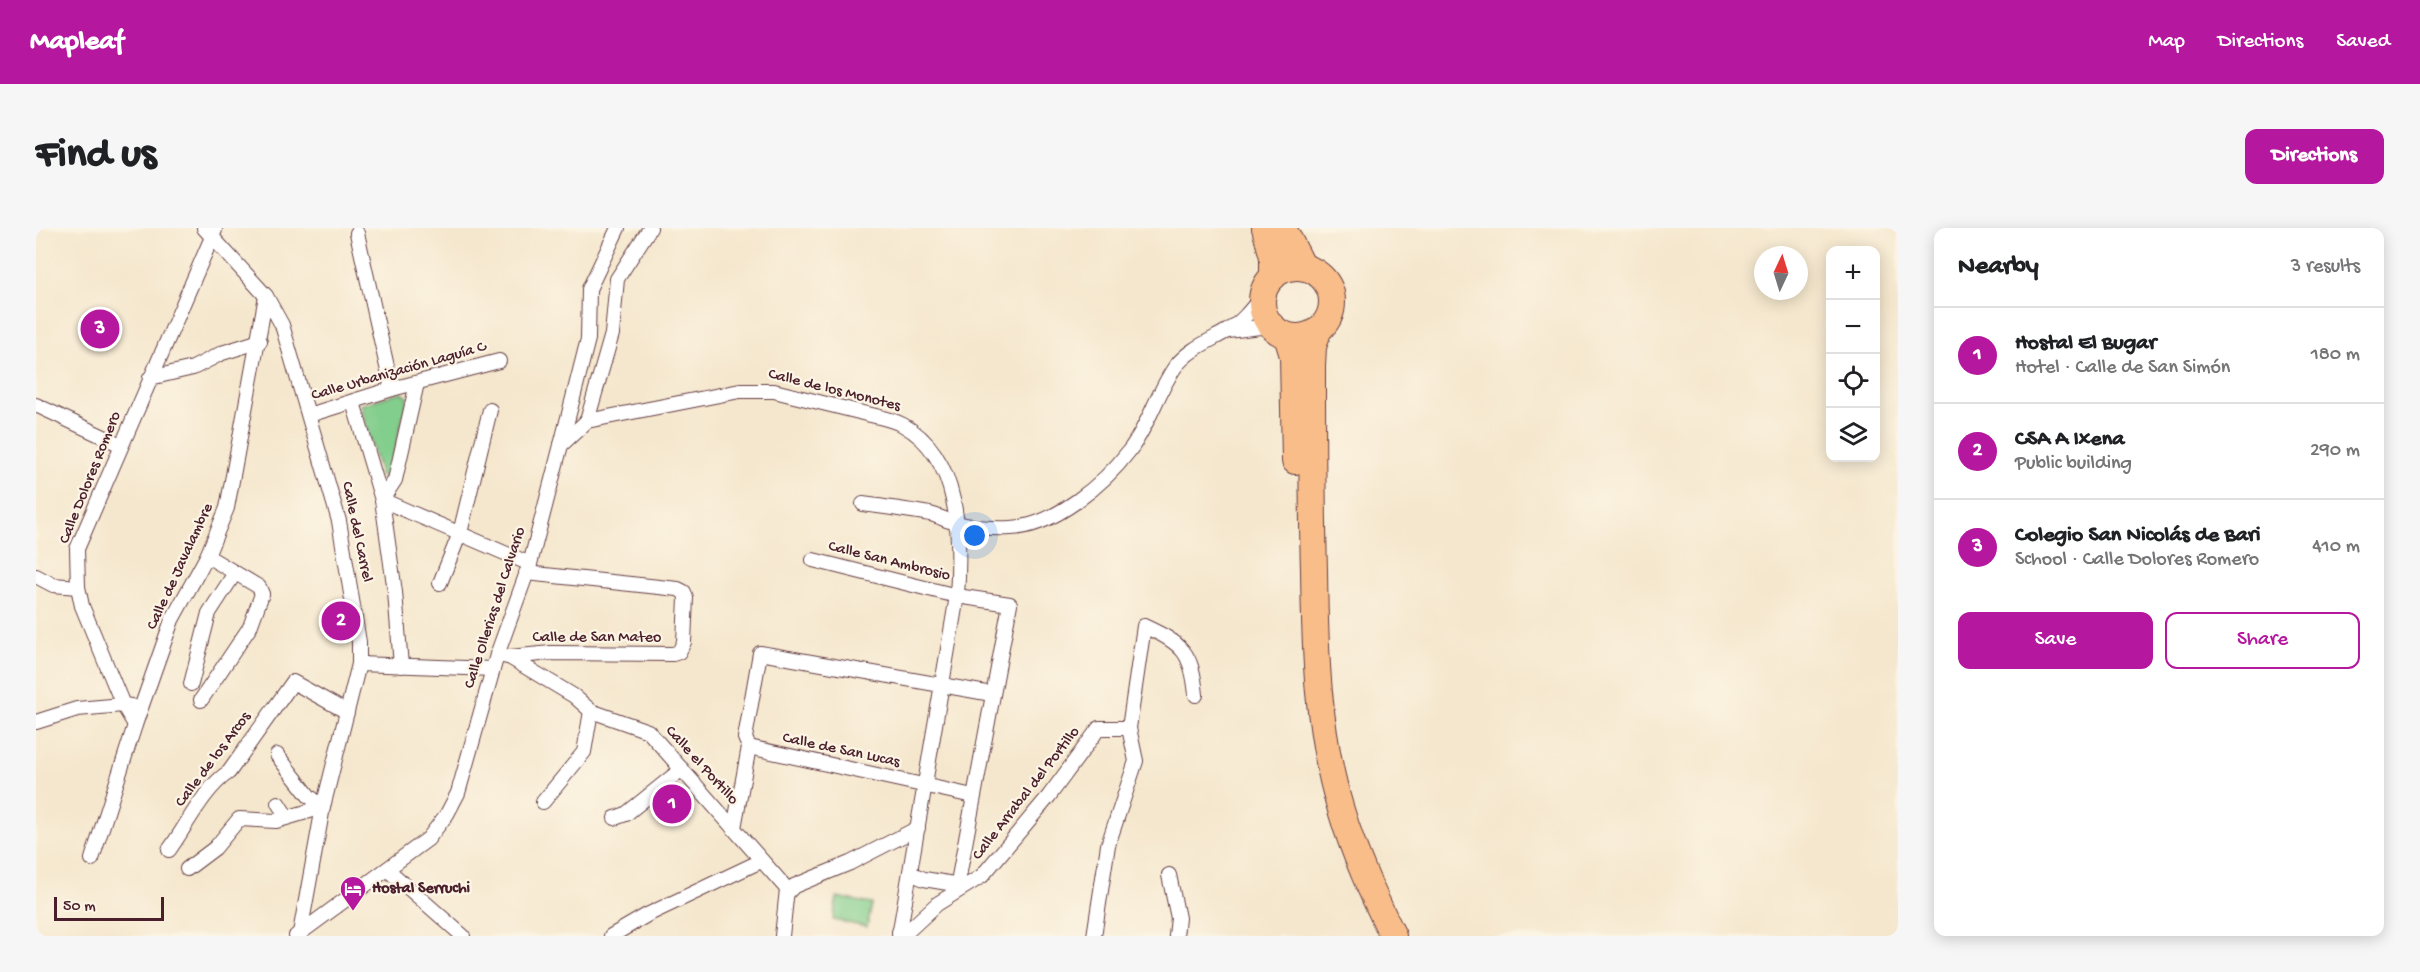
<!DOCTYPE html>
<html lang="en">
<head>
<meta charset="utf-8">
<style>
  :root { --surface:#fff; --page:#f6f6f6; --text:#202124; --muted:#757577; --line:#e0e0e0; --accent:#b5179e }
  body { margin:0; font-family:"Gochi Hand",sans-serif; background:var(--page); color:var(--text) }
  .controls { position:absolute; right:18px; top:18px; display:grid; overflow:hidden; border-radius:12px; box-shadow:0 3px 15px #0003 }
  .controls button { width:54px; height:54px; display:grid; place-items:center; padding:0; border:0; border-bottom:2px solid var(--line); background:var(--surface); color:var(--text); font:30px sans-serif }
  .compass { position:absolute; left:1718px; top:18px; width:54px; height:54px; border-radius:50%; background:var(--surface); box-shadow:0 3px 15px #0003; rotate:4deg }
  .scale { position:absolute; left:18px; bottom:15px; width:110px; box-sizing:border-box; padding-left:6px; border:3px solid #4a1f2b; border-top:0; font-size:16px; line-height:21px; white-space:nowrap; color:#4a1f2b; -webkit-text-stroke:4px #fcf5e5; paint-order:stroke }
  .you { position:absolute; left:939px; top:308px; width:21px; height:21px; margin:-15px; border:4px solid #fff; border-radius:50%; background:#1a73e8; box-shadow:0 0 0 9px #1a73e833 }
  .badge { display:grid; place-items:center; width:39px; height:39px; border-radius:50%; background:var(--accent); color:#fff; font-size:20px; font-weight:700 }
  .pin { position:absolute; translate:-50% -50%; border:3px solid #fff; box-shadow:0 2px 6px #0006 }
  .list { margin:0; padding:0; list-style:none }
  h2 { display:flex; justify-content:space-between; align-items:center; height:78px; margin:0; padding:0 24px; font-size:26px }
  h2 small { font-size:20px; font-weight:400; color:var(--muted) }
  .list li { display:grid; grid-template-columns:39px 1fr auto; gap:18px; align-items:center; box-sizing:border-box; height:96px; padding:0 24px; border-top:2px solid var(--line) }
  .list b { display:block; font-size:22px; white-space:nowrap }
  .list p { margin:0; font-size:20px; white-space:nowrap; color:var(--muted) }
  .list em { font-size:20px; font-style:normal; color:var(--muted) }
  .actions { display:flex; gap:12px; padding:18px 24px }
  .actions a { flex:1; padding:14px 0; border:2px solid var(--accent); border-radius:12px; text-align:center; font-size:21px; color:var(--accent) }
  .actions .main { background:var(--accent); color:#fff }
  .icon { flex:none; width:33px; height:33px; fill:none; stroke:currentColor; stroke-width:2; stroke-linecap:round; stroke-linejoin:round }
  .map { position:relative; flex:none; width:1862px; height:708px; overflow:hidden; border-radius:12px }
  header { display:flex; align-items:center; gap:36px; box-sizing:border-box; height:84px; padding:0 30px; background:var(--accent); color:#fff }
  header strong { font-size:28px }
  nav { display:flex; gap:33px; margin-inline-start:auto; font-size:21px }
  .intro { display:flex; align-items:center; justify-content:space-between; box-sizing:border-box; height:144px; padding:0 36px }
  h1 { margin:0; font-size:42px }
  .button { padding:15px 27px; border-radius:12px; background:var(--accent); color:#fff; font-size:21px; font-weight:700 }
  main { display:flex; gap:36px; padding:0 36px }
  aside { flex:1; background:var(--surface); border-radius:12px; box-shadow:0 3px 15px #0003 }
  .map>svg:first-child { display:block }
</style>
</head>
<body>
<header>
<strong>Mapleaf</strong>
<nav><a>Map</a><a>Directions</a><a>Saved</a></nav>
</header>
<div class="intro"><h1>Find us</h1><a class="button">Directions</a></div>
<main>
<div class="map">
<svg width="1862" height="708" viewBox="0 0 1862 708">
  <rect width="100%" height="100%" fill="#fcf5e5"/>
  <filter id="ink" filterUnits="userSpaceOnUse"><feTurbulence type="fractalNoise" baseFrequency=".0167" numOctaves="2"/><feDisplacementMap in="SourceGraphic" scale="12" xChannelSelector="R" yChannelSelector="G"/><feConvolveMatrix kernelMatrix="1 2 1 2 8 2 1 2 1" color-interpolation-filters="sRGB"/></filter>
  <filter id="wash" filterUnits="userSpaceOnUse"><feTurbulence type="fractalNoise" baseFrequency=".008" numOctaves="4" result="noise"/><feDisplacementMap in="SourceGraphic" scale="24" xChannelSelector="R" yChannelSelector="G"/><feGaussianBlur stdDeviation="1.35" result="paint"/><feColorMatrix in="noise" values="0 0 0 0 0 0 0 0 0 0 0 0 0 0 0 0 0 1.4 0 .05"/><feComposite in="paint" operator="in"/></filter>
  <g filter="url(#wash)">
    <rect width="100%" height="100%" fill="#f5e7cd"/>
    <g fill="#82ce8c" stroke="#66765c" stroke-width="1.5">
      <path d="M365,164L372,169L353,247L345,249L324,177Z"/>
      <path d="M801,669L836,676L831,699L797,692Z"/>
    </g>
  </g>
  <g filter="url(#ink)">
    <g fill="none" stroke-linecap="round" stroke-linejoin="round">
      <g stroke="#643d43" stroke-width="16">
        <g id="street">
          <path d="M168,0L230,68L246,97L303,293L323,414V436L287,579L264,705"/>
          <path d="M321,5L356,161"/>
          <path d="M1192,103L1224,99L1239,102"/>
          <path d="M114,150L157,140L186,125L224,113"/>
          <path d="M317,174L346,272L359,364L365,438"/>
          <path d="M0,177L85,217"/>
          <path d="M273,187L356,161L463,133"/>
          <path d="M551,193L576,106L581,51L614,0"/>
          <path d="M525,217L551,193L704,163H738C766,170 794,177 823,184C837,188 854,190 867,197C925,229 925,310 921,368L863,708"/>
          <path d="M346,272L494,336"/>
          <path d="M346,272L359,252L381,155"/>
          <path d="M827,276C849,279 872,282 894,286C903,288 911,293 920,295C937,299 957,301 975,300C1017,299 1069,255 1093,223C1113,197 1121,165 1139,139C1153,121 1172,114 1191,103C1205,95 1216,81 1226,68"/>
          <path d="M777,332L921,368L974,376L922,654L918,656L888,651L874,645"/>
          <path d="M0,348L17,357L42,359"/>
          <path d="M404,355L424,305L454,182"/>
          <path d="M461,427L473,429L538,468L555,483L612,503L751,661L746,708"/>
          <path d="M473,429L515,425L637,426L643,424L648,414L650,370L648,364L642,361L490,345"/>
          <path d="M323,436L457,441"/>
          <path d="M155,456L173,385L199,345"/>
          <path d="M165,472L214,399L226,366L223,359L171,328"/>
          <path d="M0,494L41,481L87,477L95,478"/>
          <path d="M99,497L87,477L46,378L42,359L41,321L179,2"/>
          <path d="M713,519L937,568"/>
          <path d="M241,527L273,568L287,579"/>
          <path d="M507,574L548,524L555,483"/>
          <path d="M242,575L251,589"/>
          <path d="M579,590L590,586L646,541"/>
          <path d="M698,600L713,519L709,510L724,425L956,466"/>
          <path d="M133,622C150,599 168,560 193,544L257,454L311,484"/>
          <path d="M56,631L99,497L136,392L171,328L191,280L230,68"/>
          <path d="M151,641L179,620L203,591L240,593L287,579"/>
          <path d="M352,642L427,708"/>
          <path d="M1133,647L1142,690L1140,708"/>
          <path d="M752,664L758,658L814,635L882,600"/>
          <path d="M863,704L873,702L901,676L946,648L1013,568L1063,500H1093"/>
          <path d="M260,708L392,611L411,586L422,565L461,427L494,336L525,217L552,111L553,61L582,0"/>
          <path d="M575,708L611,687L725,633"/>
          <path d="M1058,708L1072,617L1100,533L1093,500L1108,398C1147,416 1156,424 1160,467"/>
        </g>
      </g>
      <g stroke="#643d43" stroke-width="28">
        <g id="highway">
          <path d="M1229,0L1237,29V49"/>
          <path d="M1247,0L1267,39"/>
          <circle cx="1261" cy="74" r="35"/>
          <path d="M1282,103L1277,119L1276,137C1276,205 1276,274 1278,342C1279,423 1281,504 1305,582C1318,626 1337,667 1357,708"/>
          <path d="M1251,108L1257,128L1259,233"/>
        </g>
      </g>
      <use href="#street" stroke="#fff" stroke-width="14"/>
      <use href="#highway" stroke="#f8bd89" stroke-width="26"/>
    </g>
  </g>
  <defs>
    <g id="hotel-pin" transform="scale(1.35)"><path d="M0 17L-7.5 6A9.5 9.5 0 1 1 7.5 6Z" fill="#b5179e" stroke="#fcf5e5"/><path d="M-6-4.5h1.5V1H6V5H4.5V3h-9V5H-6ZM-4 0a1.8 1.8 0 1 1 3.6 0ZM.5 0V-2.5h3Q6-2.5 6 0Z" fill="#fff"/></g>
  </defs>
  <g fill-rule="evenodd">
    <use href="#hotel-pin" x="317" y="661"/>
  </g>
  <g text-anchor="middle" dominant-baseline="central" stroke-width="4.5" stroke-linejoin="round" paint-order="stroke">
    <g font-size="16" fill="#4a1f2b" stroke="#fcf5e5">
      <text transform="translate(363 144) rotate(-16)">Calle Urbanización Laguía C</text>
      <text transform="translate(798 163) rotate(14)">Calle de los Monotes</text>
      <text transform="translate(55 250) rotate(-68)">Calle Dolores Romero</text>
      <text transform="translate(320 304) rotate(78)">Calle del Carrel</text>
      <text transform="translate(853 334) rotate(14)">Calle San Ambrosio</text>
      <text transform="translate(145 339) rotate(-65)">Calle de Javalambre</text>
      <text transform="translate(460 380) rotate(-72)">Calle Ollerias del Calvario</text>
      <text x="561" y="410">Calle de San Mateo</text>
      <text transform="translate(805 523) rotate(12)">Calle de San Lucas</text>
      <text transform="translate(178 532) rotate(-53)">Calle de los Arcos</text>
      <text transform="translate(665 538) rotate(48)">Calle el Portillo</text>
      <text transform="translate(991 566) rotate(-52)">Calle Arrabal del Portillo</text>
    </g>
    <g font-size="16" font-weight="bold" fill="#4a1f2b" stroke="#fcf5e5" text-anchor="start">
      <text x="336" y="661">Hostal Serruchi</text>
    </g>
  </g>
</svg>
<div class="controls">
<button>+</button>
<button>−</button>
<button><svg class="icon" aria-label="locate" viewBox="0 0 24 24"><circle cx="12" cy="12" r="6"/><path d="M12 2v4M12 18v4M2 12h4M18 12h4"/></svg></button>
<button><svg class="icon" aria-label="layers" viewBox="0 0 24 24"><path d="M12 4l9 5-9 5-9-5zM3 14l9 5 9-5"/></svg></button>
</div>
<svg class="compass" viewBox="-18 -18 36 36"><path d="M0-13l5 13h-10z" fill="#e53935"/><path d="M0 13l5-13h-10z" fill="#757577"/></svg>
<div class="scale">50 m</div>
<div class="you"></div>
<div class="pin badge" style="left:636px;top:576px">1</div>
<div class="pin badge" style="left:305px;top:393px">2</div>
<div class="pin badge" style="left:64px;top:101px">3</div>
</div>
<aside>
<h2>Nearby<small>3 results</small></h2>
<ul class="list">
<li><span class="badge">1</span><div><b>Hostal El Bugar</b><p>Hotel · Calle de San Simón</p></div><em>180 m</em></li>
<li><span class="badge">2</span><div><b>CSA A Ixena</b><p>Public building</p></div><em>290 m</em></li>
<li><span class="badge">3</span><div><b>Colegio San Nicolás de Bari</b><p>School · Calle Dolores Romero</p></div><em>410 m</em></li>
</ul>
<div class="actions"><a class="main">Save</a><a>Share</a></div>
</aside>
</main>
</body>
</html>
